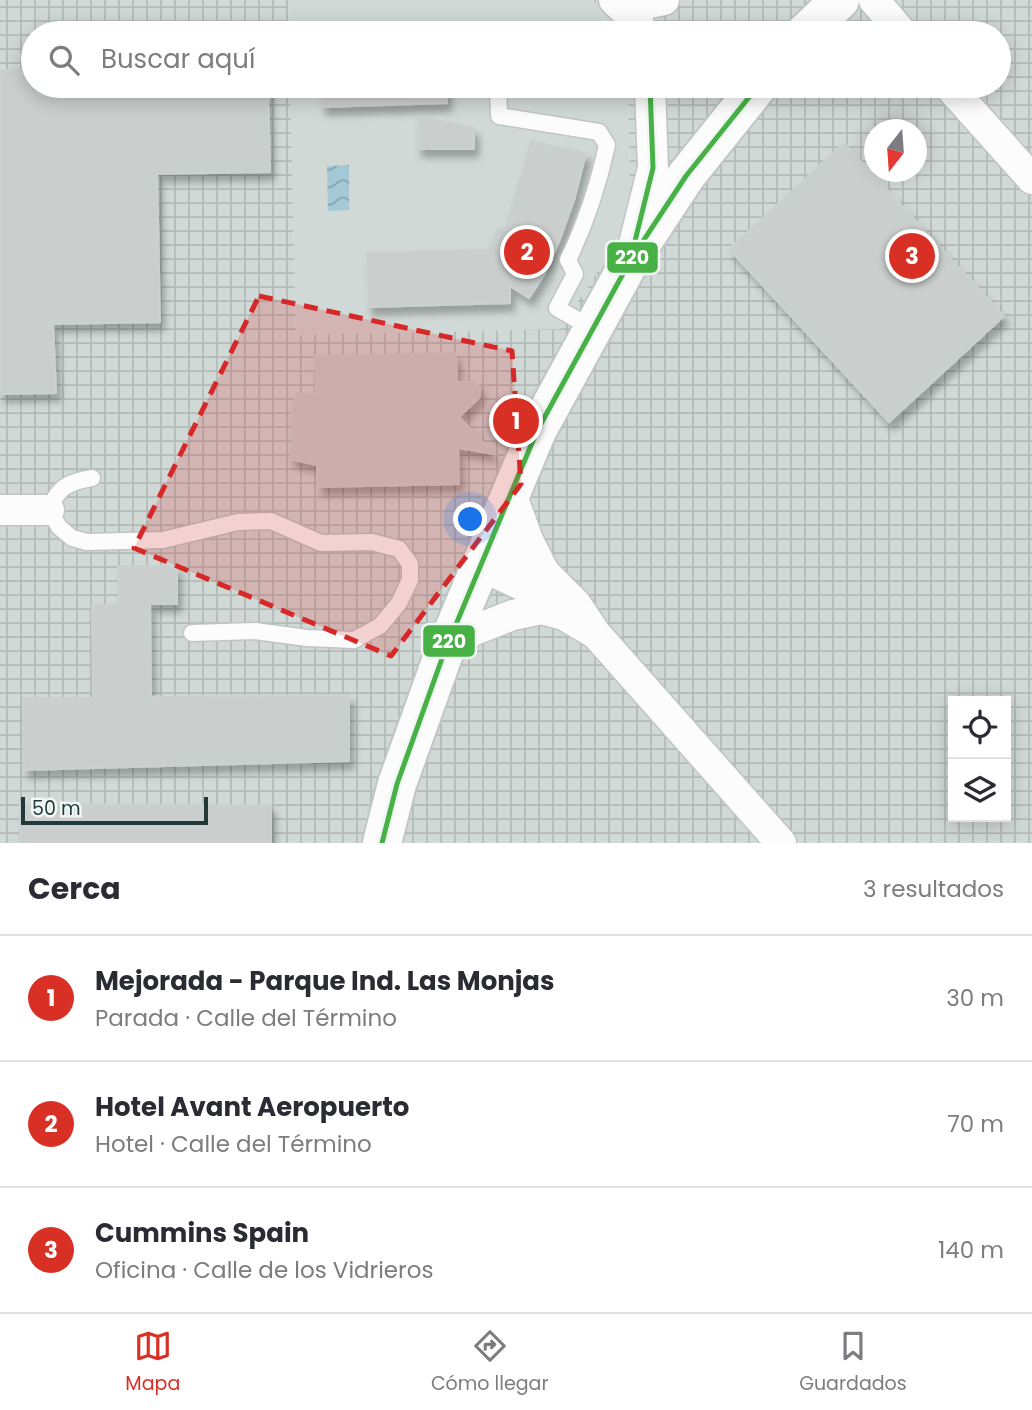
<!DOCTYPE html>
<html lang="es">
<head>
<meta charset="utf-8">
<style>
  :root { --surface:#fff; --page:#f7f7f7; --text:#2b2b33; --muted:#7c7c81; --line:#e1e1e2; --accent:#d93025 }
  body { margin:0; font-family:Poppins,sans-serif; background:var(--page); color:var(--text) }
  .controls { position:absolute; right:21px; bottom:21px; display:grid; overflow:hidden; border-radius:0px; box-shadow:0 4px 18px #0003 }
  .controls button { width:63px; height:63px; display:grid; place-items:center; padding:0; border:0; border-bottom:2px solid var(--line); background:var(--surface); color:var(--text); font:35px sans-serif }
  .compass { position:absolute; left:864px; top:119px; width:63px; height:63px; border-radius:50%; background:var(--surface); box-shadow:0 4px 18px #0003; rotate:197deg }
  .scale { position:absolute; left:21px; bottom:18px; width:187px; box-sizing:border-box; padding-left:7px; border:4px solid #223a36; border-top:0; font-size:19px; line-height:24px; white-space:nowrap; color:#223a36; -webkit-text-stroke:5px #f1f7f5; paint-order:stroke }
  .you { position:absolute; left:471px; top:520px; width:24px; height:24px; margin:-18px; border:5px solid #fff; border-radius:50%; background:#1a73e8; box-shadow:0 0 0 10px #1a73e833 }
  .badge { display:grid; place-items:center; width:46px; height:46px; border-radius:50%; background:var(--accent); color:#fff; font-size:23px; font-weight:700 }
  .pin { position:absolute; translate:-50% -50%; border:4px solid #fff; box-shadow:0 2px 7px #0006 }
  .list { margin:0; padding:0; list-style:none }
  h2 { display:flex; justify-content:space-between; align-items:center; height:91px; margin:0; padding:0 28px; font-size:30px }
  h2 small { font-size:23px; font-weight:400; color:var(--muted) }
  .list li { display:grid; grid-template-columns:46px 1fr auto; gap:21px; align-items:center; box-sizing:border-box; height:126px; padding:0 28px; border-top:2px solid var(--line) }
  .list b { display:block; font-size:26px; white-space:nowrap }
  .list p { margin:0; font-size:23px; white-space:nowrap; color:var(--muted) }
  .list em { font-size:23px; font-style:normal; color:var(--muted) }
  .icon { flex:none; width:38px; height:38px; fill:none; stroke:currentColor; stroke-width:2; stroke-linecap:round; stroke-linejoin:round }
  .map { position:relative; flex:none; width:1032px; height:843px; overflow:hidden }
  .search { position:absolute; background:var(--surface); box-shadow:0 4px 18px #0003; left:21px; right:21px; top:21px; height:77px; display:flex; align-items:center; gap:18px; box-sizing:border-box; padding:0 24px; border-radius:38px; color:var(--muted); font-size:26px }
  .sheet { height:469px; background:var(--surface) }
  nav { display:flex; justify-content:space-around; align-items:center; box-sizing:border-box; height:98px; border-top:2px solid var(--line); background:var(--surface); font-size:19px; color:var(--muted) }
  nav a { display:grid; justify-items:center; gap:4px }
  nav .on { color:var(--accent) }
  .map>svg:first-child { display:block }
</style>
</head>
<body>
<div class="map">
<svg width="1032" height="843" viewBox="0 0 1032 843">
  <defs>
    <pattern id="industrial-grid" width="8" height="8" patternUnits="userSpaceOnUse" patternTransform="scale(1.75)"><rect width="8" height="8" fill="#d1d9d6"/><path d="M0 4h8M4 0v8" fill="none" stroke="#b3bbb8"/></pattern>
    <pattern id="water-waves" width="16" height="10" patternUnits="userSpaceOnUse" patternTransform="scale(1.75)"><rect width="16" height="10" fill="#a4c8d5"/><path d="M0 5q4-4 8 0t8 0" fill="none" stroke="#85a3ae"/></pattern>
    <filter id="shadow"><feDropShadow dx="4.5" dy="8" stdDeviation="3.5" flood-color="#0004"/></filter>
  </defs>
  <rect width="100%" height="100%" fill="#e2e8e6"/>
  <g fill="#d1d9d6">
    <path d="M288,0H592L614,15L624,29L625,33H289Z"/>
    <path d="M290,86H628L630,188L627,211L618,238L606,259L560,329L296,335Z"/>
  </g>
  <path fill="url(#industrial-grid)" fill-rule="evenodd" d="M0,0H288L289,33H33V86H290L296,335L560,329L606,259L618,238L627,211L630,188L628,86H999V33H625L624,28L614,15L592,0H1032V843H0ZM874,130H916V172H874ZM953,701H1006V817H953Z"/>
  <path fill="url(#water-waves)" d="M349,165V210L328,211L327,166Z"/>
  <g fill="#cacfcd" stroke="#cbd1cf" stroke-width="2" filter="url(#shadow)">
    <path d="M33,69V86H268L270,172L157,174L160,322L53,324L56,393L0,394V70Z"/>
    <path d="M321,86H447V103L322,107Z"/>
    <path d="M418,116L474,128V149H418Z"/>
    <path d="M531,141L586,153L574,200L560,239L545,273L529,298L510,286V303L368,307L367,253L488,249L499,227L505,229Z"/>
    <path d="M844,143L1004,316L889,422L729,249Z"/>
    <path d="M456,353L457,382H477L480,391L479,398L459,417L494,454L458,448L459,484L318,487L317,465L290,459L293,444L291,411L296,393L316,394L315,356Z"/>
    <path d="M118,566H177V604H150L151,697L349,695V761L24,770L23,698H93L92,605L119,604Z"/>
    <path d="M20,804L271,805V843H20Z"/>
  </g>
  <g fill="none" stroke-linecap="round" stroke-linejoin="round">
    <g stroke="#bfc5c3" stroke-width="19">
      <g id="lane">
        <path d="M391,33L496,31V33"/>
        <path d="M498,86L499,116L599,132L607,145C598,186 586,223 568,260L575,274L557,308L593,329"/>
        <path d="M92,478C68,482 58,487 49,510L59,527L72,538L87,542L163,540L238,522L271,521L321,543L372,542L399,549L410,564V580L399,603L380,626L354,640L307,638L255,631L192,633"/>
      </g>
    </g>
    <g stroke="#bfc5c3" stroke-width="33">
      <g id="street">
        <path d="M614,0L639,24L641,33"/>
        <path d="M625,0L649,3L664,0"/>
        <path d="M874,0L902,33"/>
        <path d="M949,86L1032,179"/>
        <path d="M634,244L653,168L650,86"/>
        <path d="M511,493L528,540L544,572"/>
        <path d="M0,510H49"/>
        <path d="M596,634L564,615L536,592L498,574L485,556L508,553L544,572L576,604L596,634L781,843"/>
        <path d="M444,653L472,631L513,615L541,609L564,615"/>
      </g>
    </g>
    <g stroke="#bfc6c4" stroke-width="42">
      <g id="secondary">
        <path d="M805,33L840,0"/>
        <path d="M382,843L397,784L444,653L537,431L630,261L686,176L758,86"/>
      </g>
    </g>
    <use href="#lane" stroke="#fbfcfb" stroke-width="16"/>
    <use href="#street" stroke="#fbfcfb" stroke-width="30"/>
    <use href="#secondary" stroke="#fbfcfb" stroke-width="38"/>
    <g stroke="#f1f7f5" stroke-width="10">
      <g id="bus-1">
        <path d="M635,241L653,168L650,86"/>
        <path d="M382,843L397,784L444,653L537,431L630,261L686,176L758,86"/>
      </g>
    </g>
    <use href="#bus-1" stroke="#48b146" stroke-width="5"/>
  </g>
  <path fill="#d62828" fill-opacity="0.2" stroke="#d62828" stroke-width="5" stroke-dasharray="14 9" stroke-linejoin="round" d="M259,296L512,351L521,484L391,656L134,548Z"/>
  <g stroke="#f1f7f5" stroke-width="2.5">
    <rect x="606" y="241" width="53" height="33" rx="7" fill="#48b146"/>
    <rect x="422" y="624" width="54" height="34" rx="7" fill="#48b146"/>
  </g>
  <g font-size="19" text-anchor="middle" font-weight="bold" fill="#fff">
    <text x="632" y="264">220</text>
    <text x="449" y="648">220</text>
  </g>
</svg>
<div class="controls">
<button><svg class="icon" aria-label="locate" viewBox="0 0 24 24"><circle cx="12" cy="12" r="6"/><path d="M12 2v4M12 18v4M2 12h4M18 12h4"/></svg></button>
<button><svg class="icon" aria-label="layers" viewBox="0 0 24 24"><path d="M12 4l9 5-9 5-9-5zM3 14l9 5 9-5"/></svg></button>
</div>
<svg class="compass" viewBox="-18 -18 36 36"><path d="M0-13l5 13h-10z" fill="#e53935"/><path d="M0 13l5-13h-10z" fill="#7c7c81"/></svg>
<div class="scale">50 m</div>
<div class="you"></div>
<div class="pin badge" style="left:516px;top:421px">1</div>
<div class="pin badge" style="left:527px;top:252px">2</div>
<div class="pin badge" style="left:912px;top:256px">3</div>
<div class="search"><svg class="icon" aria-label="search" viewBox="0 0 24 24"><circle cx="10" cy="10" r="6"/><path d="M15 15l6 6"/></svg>Buscar aquí</div>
</div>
<section class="sheet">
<h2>Cerca<small>3 resultados</small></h2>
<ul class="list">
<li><span class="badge">1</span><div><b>Mejorada - Parque Ind. Las Monjas</b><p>Parada · Calle del Término</p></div><em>30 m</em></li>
<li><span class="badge">2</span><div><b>Hotel Avant Aeropuerto</b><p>Hotel · Calle del Término</p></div><em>70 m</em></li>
<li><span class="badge">3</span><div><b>Cummins Spain</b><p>Oficina · Calle de los Vidrieros</p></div><em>140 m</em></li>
</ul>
</section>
<nav>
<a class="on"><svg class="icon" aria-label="map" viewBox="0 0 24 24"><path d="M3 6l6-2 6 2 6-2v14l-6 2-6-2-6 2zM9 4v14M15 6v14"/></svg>Mapa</a>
<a><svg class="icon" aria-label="directions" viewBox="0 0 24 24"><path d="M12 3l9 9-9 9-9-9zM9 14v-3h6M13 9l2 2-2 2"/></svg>Cómo llegar</a>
<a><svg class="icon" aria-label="saved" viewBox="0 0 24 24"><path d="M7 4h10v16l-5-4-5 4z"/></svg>Guardados</a>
</nav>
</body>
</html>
